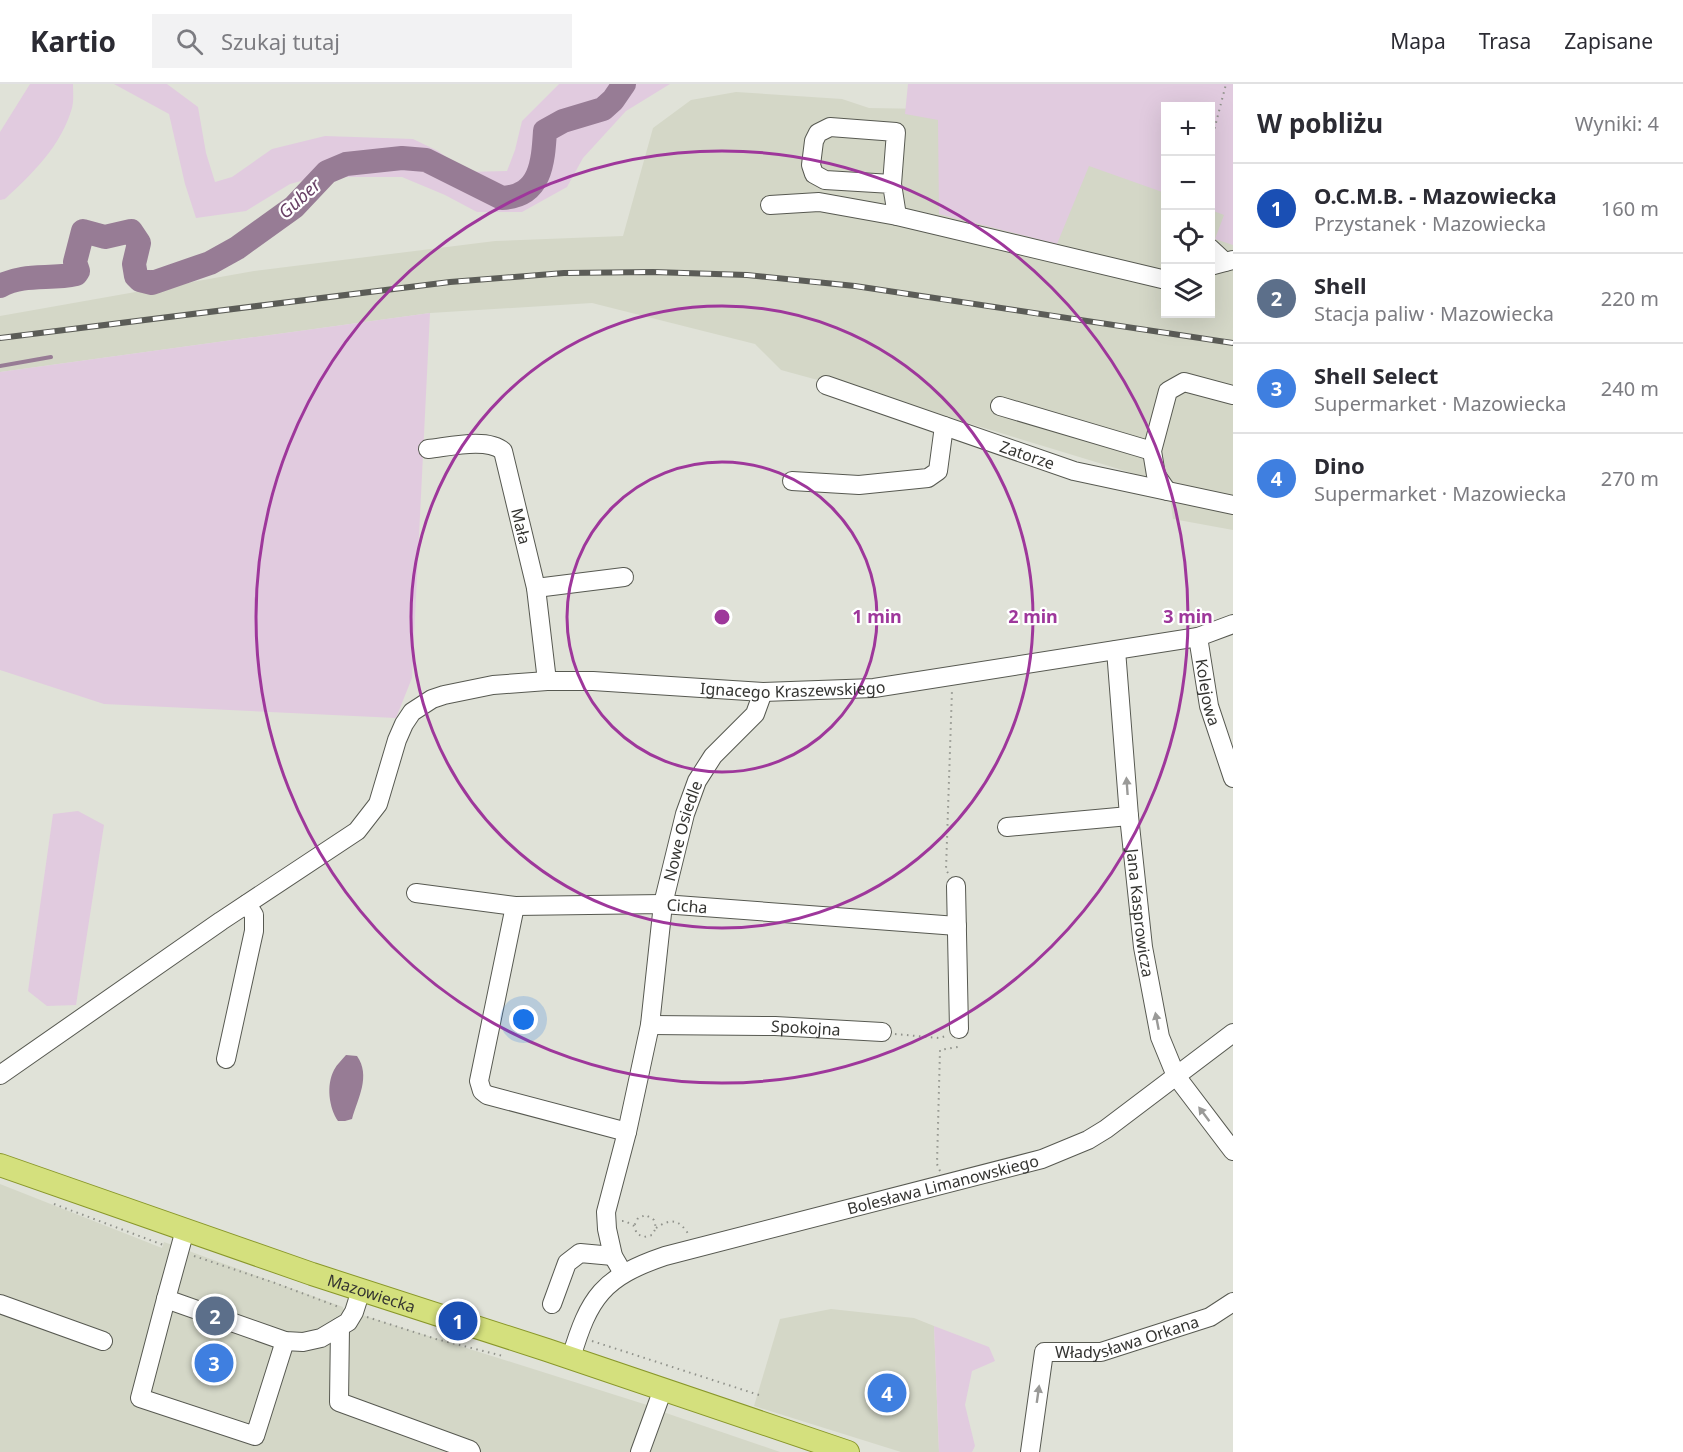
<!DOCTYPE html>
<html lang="pl">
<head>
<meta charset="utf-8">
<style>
  :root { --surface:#fff; --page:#f2f2f3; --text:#2b2b33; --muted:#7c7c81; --line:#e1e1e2; --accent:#2563eb }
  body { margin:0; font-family:"Noto Sans",sans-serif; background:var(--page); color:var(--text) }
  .controls { position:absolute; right:18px; top:18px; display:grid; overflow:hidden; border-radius:0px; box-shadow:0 6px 24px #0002 }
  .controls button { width:54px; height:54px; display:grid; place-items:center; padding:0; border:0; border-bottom:2px solid var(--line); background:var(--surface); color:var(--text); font:30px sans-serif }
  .you { position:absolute; left:524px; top:936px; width:21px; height:21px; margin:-15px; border:4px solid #fff; border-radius:50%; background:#1a73e8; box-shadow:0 0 0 9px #1a73e833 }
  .badge { display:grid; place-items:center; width:39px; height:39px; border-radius:50%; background:var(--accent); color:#fff; font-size:20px; font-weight:700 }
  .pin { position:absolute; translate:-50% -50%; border:3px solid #fff; box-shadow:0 2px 6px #0006 }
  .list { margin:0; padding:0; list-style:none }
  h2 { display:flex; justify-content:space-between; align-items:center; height:78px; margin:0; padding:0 24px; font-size:26px }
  h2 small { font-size:20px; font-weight:400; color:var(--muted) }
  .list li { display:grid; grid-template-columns:39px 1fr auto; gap:18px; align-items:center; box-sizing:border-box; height:90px; padding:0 24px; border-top:2px solid var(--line) }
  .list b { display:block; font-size:22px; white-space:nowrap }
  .list p { margin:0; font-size:20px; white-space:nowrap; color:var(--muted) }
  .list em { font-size:20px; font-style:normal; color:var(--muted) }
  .icon { flex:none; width:33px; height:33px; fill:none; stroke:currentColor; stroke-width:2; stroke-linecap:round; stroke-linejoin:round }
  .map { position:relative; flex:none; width:1233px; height:1368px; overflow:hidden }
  header { display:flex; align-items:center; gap:36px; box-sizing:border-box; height:84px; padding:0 30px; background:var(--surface); border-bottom:2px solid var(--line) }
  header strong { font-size:28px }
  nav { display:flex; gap:33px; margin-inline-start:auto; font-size:21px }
  .search { width:420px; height:54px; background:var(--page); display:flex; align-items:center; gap:15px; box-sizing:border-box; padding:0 21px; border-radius:0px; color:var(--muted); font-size:22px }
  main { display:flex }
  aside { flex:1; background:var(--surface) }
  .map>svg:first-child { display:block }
</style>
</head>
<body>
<header>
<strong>Kartio</strong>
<div class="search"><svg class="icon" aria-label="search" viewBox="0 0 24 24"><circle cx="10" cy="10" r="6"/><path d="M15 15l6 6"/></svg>Szukaj tutaj</div>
<nav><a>Mapa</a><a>Trasa</a><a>Zapisane</a></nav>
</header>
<main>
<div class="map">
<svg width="1233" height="1368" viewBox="0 0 1233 1368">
  <rect width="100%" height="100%" fill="#e0e2d8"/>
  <g fill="#d4d7c7">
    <path d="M736,8L842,15L869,24L1041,27L1166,22V230H1210L1211,48L1233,77V446L1173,435L1168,400L902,319L781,286L755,260L592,219L430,229L0,288V232L254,187L495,157L623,152L653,44L691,16Z"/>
    <path d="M0,1100L162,1164L164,1158L343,1223V1225L647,1321L630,1368H0Z"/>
    <path d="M831,1225L914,1234L934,1242L939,1368H901L754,1322L780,1235Z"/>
    <path d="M663,1328L780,1368H649Z"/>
  </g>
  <g fill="#e1cbdf">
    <path d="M30,0H73C73,7 74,17 72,24C61,62 33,89 5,115L0,116V48Z"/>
    <path d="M114,0H167L198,23L206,69L215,98L232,93L272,65L325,52L413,55L438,67L466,88L507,87L515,66L522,37L559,0H670L626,27L583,74L567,103L522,128H477L445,111L402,93H316L290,100L246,127L196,134L185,100L169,30Z"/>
    <path d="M908,0H1233V161L1215,155L1224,131L1211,126L1210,22H1166L1165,109L1089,82L1057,160L939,130L938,36L905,30Z"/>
    <path d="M430,229L412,594L396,634L104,620L0,586V288Z"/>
    <path d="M78,727L104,741L76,921L47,922L28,907L53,730Z"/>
    <path d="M934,1242L989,1263L995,1277L972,1287L965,1321L975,1362L972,1368H939Z"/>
  </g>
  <path fill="#977c95" d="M346,971L357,972C371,992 358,1014 352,1035L345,1037H338C329,1024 326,1001 334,986C337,980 342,976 346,971Z"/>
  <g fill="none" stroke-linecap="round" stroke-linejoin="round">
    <path stroke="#977c95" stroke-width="4" d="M0,282L51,273"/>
    <path stroke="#977c95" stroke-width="24" d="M0,202C25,189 49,196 76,190L78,187L75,178L83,147L105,153L131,147L139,159L134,180L136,192L140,196L152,199L210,179L237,164L294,123L327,88L346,80L402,74L426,76L502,114C541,112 543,79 545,47L563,37L603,25L613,16L624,0"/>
    <g stroke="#575951" stroke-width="20">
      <g id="minor">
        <path d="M892,100L825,96L814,90L811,81L814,57L818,49L830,43L896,48L892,100L897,132"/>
        <path d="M770,121L819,118L897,132L1166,196"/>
        <path d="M1210,164L1225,178"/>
        <path d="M1210,182L1233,176"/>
        <path id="s1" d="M826,301L1074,387L1233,421"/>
        <path d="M1000,322L1152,367"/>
        <path id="s2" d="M428,365C448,363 487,353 503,367L536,504L547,597"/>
        <path d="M792,397L859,401L928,394L938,387L944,342"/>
        <path d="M1167,407L1156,391L1152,367L1168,307L1184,298L1233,311"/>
        <path d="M536,504L624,493"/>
        <path id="s3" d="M1198,553L1209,622L1233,694"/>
        <path id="s4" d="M1116,566L1129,732L1143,863L1160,953L1176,992L1233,1067"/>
        <path d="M1007,743L1129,732"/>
        <path d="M956,802L959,945"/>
        <path id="s5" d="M416,809L515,822L663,820L957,842"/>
        <path d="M515,822L479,997L482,1007L487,1011L627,1048"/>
        <path id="s6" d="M650,941L775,942L882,948"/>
        <path d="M226,975L254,847V831L247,820"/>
        <path id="s7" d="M0,991L221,837L357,747L378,720L397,656L404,640L412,628L432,615L444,611L493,601L547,597H593L763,608L874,604L1198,553L1233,540"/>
        <path d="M185,1146L166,1215L285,1257L303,1258L321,1254L348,1238L354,1228L361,1206"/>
        <path id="s8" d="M623,1189L613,1172L607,1145L606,1128L627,1048L650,941L663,820L685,730L697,697L713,672L755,630L763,608"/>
        <path d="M166,1215L140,1314L255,1352L285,1257"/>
        <path d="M0,1220L103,1257"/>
        <path d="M552,1220L567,1179L580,1169L613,1172"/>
        <path d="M340,1243L339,1318L470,1366L471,1368"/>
        <path id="s9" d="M571,1274C589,1213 603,1193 665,1172L1042,1075L1088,1056L1106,1045L1233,949"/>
        <path d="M640,1368L663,1305"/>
        <path id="s10" d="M1030,1368L1044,1268H1101L1210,1233L1233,1218"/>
      </g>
    </g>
    <g stroke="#89972a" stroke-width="24">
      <g id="major">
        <path id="s11" d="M0,1081L312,1190L547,1266L848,1368"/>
      </g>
    </g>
    <g stroke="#90928b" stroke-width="2" stroke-dasharray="1.5 4.5" stroke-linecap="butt">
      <path d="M1210,62L1226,0"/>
      <path d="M948,789L946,786L952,606"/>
      <path d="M895,950L939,954L946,952"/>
      <path d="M940,1087L937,1080L940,966L958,963V959"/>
      <path d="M54,1120L166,1162"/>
      <path d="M622,1137H625L634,1142L637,1150L644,1153L652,1151L656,1144L654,1136L646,1131L638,1134L634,1142"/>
      <path d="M656,1144C671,1134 679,1135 689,1151"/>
      <path d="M194,1172L275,1199L339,1223"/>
      <path d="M367,1233L436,1255L503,1272"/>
      <path d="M592,1257L759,1311"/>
    </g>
    <use href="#minor" stroke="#fff" stroke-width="18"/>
    <use href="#major" stroke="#d4e07d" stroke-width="22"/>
    <g stroke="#5b5c57" stroke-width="6">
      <path id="rail" d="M0,254L450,198L564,189L653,188L747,191L855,202L1233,259"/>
    </g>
    <use href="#rail" stroke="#fff" stroke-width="4" stroke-dasharray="11" stroke-linecap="butt"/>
  </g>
  <defs><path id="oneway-solid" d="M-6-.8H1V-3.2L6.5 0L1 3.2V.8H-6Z" transform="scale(1.5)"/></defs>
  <g fill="#9a9a98">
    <use href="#oneway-solid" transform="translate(1127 702) rotate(-94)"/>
    <use href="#oneway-solid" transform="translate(1157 937) rotate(-101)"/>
    <use href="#oneway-solid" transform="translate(1204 1030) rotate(-127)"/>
    <use href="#oneway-solid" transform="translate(1038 1310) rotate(-82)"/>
  </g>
  <g fill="none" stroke="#9e379b" stroke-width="3">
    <circle cx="722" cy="533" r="155"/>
    <circle cx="722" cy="533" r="311"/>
    <circle cx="722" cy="533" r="466"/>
  </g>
  <g text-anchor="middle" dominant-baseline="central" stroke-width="4.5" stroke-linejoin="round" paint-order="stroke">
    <g font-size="16" fill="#343431" stroke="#fff">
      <text stroke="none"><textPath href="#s1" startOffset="213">Zatorze</textPath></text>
      <text stroke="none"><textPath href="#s2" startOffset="154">Mała</textPath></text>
      <text stroke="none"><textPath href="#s7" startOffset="952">Ignacego Kraszewskiego</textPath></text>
      <text stroke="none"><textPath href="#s3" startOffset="56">Kolejowa</textPath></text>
      <text stroke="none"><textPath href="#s8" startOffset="454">Nowe Osiedle</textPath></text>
      <text stroke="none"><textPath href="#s5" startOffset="272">Cicha</textPath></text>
      <text stroke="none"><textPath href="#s4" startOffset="264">Jana Kasprowicza</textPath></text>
      <text stroke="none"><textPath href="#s6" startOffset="156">Spokojna</textPath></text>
      <text stroke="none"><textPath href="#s9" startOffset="434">Bolesława Limanowskiego</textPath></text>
      <text stroke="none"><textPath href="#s11" startOffset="393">Mazowiecka</textPath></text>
      <text stroke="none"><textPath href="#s10" startOffset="186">Władysława Orkana</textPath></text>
    </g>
    <g font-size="18" font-style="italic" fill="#694166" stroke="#fff">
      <text transform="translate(299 114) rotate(-42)">Guber</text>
    </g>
  </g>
  <circle cx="722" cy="533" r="9" fill="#9e379b" stroke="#fff" stroke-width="3"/>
  <g font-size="18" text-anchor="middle" font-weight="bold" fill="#9e379b" stroke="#fff" stroke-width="4.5" stroke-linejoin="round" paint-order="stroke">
    <text x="877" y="539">1 min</text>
    <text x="1033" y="539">2 min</text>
    <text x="1188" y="539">3 min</text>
  </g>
</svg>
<div class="controls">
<button>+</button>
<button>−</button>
<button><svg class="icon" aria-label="locate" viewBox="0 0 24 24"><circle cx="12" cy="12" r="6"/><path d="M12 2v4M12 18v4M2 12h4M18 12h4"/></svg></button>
<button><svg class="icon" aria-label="layers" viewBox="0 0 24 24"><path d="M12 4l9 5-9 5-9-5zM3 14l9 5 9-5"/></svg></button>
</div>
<div class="you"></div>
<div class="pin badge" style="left:458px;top:1237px;background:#1a4fb4">1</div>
<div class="pin badge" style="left:215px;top:1232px;background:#5c6f8a">2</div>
<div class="pin badge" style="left:214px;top:1279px;background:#3f7fe0">3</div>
<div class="pin badge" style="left:887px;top:1309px;background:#3f7fe0">4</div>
</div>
<aside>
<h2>W pobliżu<small>Wyniki: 4</small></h2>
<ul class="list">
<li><span class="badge" style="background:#1a4fb4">1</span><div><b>O.C.M.B. - Mazowiecka</b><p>Przystanek · Mazowiecka</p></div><em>160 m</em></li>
<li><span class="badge" style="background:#5c6f8a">2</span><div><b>Shell</b><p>Stacja paliw · Mazowiecka</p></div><em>220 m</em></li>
<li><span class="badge" style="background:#3f7fe0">3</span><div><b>Shell Select</b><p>Supermarket · Mazowiecka</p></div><em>240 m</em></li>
<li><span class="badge" style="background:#3f7fe0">4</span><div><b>Dino</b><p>Supermarket · Mazowiecka</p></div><em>270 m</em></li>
</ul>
</aside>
</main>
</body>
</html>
